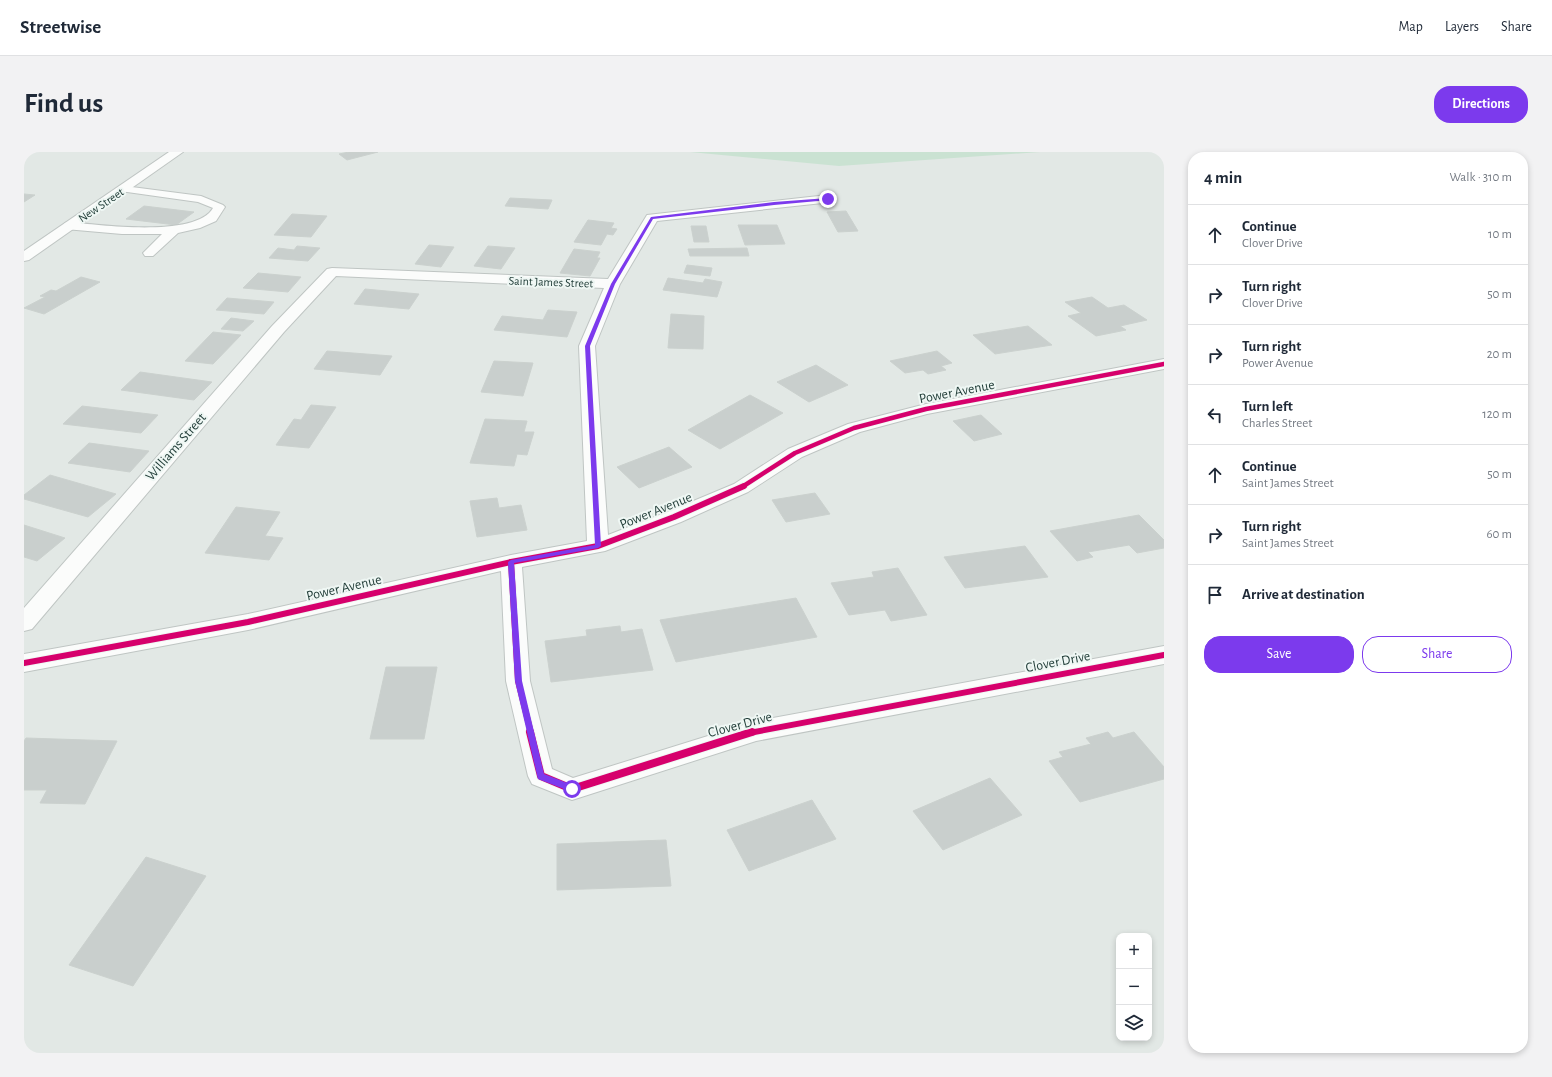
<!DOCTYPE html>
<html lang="en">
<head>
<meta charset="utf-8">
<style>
  :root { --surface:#fff; --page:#f2f2f3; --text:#1f2937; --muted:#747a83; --line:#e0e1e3; --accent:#7c3aed }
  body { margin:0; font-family:"Alegreya Sans",sans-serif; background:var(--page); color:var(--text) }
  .controls { position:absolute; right:12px; bottom:12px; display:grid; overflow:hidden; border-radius:8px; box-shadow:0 2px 6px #0003 }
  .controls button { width:36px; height:36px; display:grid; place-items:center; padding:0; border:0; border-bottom:1px solid var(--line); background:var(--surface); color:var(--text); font:20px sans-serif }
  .stop { position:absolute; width:12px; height:12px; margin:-9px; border:3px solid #7c3aed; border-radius:50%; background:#fff }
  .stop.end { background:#7c3aed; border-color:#fff; box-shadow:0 1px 4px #0008 }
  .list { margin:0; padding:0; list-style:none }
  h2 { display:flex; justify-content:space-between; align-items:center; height:52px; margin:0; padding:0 16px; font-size:17px }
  h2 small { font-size:13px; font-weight:400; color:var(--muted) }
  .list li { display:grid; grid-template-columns:26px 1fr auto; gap:12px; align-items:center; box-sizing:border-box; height:60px; padding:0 16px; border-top:1px solid var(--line) }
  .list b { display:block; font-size:15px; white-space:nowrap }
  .list p { margin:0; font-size:13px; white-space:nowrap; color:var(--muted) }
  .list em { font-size:13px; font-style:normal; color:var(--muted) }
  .actions { display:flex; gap:8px; padding:12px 16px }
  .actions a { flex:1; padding:9px 0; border:1px solid var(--accent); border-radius:16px; text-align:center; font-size:14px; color:var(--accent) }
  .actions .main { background:var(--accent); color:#fff }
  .icon { flex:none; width:22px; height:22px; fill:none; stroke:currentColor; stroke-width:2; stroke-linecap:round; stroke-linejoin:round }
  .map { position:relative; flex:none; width:1140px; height:901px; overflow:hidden; border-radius:16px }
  header { display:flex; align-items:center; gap:24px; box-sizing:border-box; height:56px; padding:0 20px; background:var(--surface); border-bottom:1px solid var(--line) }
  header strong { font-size:19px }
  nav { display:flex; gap:22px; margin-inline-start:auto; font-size:14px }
  .intro { display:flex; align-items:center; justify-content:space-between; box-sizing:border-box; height:96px; padding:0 24px }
  h1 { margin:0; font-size:28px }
  .button { padding:10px 18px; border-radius:16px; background:var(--accent); color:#fff; font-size:14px; font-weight:700 }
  main { display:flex; gap:24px; padding:0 24px }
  aside { flex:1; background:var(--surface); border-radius:16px; box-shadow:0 2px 6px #0003 }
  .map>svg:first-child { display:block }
</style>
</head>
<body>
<header>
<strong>Streetwise</strong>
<nav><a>Map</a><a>Layers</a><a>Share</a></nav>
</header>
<div class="intro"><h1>Find us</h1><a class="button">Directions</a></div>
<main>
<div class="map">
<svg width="1140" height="901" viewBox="0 0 1140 901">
  <rect width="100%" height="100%" fill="#e2e8e5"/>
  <path fill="#cae2d2" d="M666,0H1016L815,14Z"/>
  <g fill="#c9cfcd" stroke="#cbd1ce">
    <path d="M325,0H354L323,8L315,2Z"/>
    <path d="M0,42L11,43L0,50Z"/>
    <path d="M486,46L528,48L524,57L481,54Z"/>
    <path d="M120,54L170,60L152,73L102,67Z"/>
    <path d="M822,59L834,79L814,80L803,60Z"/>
    <path d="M268,62L303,64L287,85L250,83Z"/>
    <path d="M564,68L590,71L587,76L593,77L589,83L583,82L577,93L550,90Z"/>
    <path d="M714,73H753L761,92L721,93Z"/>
    <path d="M667,74H682L685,90H670Z"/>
    <path d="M405,93L430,95L417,115L391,112Z"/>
    <path d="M273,94L296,96L284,109L245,106L254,96L270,98Z"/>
    <path d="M464,94L491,96L477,117L450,114Z"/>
    <path d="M723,96L725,104H666L664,97Z"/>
    <path d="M550,97L576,100L573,106H576L566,124L536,121Z"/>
    <path d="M663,113L688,116L686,124L660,121Z"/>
    <path d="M234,121L277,125L264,140L219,136Z"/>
    <path d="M57,125L76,130L20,162L0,156L21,145L16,144L27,138L32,139Z"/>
    <path d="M644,126L679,131L681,127L698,130L693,145L639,138Z"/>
    <path d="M341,137L395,142L385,157L330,152Z"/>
    <path d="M1068,145L1084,156L1100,153L1123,168L1096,174L1102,178L1072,184L1044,164L1057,161L1041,150Z"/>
    <path d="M203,146L250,150L240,162L192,158Z"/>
    <path d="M524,158L553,160L543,185L470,178L478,164L519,168Z"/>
    <path d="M647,162L680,164L679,197L644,196Z"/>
    <path d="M207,166L230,169L219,179L197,177Z"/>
    <path d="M1004,174L1028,193L971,202L949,183Z"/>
    <path d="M189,180L217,183L189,212L161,209Z"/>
    <path d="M303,199L368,204L356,223L290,217Z"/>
    <path d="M913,199L928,211L917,214L922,218L904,222L899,218L881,221L866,209Z"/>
    <path d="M470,209L509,211L499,244L457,240Z"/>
    <path d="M792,213L824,233L785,250L753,230Z"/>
    <path d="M116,220L188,230L170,248L97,238Z"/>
    <path d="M726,243L759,261L696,297L664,278Z"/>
    <path d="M287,253L312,255L285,296L252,293L270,267L277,268Z"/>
    <path d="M58,254L134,263L117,281L39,272Z"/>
    <path d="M957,263L978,282L950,289L929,269Z"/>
    <path d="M461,267L503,269L500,280H510L503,303L493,302L490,314L446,311Z"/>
    <path d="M65,291L125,299L106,320L44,311Z"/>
    <path d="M645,295L668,315L615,336L593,315Z"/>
    <path d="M26,323L92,342L64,365L0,347V343Z"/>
    <path d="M791,341L806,362L762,370L748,348Z"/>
    <path d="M473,346L475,356L497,353L503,378L453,385L446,349Z"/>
    <path d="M212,355L256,360L241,384L259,386L245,408L181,401Z"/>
    <path d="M1115,363L1140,388V396L1113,401L1105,393L1064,400L1069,405L1053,409L1026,379Z"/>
    <path d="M0,373L41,386L13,409L0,405Z"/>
    <path d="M1001,394L1024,425L941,436L920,405Z"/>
    <path d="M874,416L903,463L867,469L861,458L825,463L807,431L850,425L848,420Z"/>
    <path d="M772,446L793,485L652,510L636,468Z"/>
    <path d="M596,474L597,480L618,477L629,518L527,530L521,489L563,484L562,478Z"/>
    <path d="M362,515H413L400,587H346Z"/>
    <path d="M1084,580L1089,586L1110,580L1140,615V627L1056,650L1025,609L1039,605L1035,600L1067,592L1062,586Z"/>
    <path d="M2,586L93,589L61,652L16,651L23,638H0V589Z"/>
    <path d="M966,626L998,663L919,698L889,659Z"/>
    <path d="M788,648L812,687L725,719L703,678Z"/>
    <path d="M642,688L647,734L533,738V692Z"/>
    <path d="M122,705L182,724L109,834L45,813Z"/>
  </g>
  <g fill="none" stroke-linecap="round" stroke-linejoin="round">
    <g stroke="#bfc5c3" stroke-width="2">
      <path id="service" d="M100,34L177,44L199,53L201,55L192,69L176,76L154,81L129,104H121L119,101L138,82H98L41,77L39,74L41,71L45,70C75,73 172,86 189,56L174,50L96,39L94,37Z"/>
    </g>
    <g stroke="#bfc5c3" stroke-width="2">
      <g id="minor">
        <path d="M145,0H159L5,108L0,109V99Z"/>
        <path d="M804,43L808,44L810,47L808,50L633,69L596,132L571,194L584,383L643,360L710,332L764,297L824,272L902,252L1140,207V217L903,262L836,280L778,305L724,340L657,370L581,399L498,415L506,529L528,617L549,626L732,569L1140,494V512L732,589L548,648L508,632L504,624L482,529L477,419L224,478L0,520V502L224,462L487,403L563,389L555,194L580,136L312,124L260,180L8,477L0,479V456L248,174L303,117L308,116L584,127L623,63Z"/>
      </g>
    </g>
    <use href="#service" fill="#fbfcfb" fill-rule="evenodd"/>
    <use href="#minor" fill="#fbfcfb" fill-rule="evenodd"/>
    <g stroke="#eff7f4" stroke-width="6">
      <path id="cycleway-far2" d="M718,335L771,301L830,276L902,257L1140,212"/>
    </g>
    <g stroke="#eff7f4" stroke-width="8">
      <g id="cycleway-far1">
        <path d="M487,410L494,529L507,581"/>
        <path d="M0,511L224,470L487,410L574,394L650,365L720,334"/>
        <path d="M725,581L1140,503"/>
      </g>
    </g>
    <g stroke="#eff7f4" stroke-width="10">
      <path id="cycleway" d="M506,580L517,624L548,637L728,580"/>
    </g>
    <use href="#cycleway-far2" stroke="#d6006c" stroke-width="4.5"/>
    <use href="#cycleway-far1" stroke="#d6006c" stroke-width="6"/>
    <use href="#cycleway" stroke="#d6006c" stroke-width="8"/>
  </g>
  <path fill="#7c3aed" d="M804,46L805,48L750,53L629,67L591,132L566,194L577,394L574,396L490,411L498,529L520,622L551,634L552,637L548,640L514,627L491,529L484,410L487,408L571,393L561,194L587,132L627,65L750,50Z"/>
  <g text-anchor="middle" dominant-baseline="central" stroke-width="4" stroke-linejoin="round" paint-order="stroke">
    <g font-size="12" fill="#1f3b36" stroke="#eff7f4">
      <text transform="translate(77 53) rotate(-34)">New Street</text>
      <text transform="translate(527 130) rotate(2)">Saint James Street</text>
    </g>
    <g font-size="14" fill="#1f3b36" stroke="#eff7f4">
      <text transform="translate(933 240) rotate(-11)">Power Avenue</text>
      <text transform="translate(152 295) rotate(-49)">Williams Street</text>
      <text transform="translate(632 359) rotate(-22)">Power Avenue</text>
      <text transform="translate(320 436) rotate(-13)">Power Avenue</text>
      <text transform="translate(1034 510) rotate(-11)">Clover Drive</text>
      <text transform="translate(716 573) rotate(-15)">Clover Drive</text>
    </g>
  </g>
</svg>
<div class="controls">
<button>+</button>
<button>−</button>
<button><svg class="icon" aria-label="layers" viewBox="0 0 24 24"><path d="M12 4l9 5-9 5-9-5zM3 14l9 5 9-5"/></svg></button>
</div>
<div class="stop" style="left:548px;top:637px"></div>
<div class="stop end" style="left:804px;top:47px"></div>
</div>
<aside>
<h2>4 min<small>Walk · 310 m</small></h2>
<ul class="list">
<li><svg class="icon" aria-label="ahead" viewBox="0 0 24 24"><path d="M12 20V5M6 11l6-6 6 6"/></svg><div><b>Continue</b><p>Clover Drive</p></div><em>10 m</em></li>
<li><svg class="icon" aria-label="right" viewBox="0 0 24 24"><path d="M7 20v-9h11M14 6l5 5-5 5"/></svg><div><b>Turn right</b><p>Clover Drive</p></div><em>50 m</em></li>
<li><svg class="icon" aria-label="right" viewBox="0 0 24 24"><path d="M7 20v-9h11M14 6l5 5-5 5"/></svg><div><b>Turn right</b><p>Power Avenue</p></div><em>20 m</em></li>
<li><svg class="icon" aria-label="left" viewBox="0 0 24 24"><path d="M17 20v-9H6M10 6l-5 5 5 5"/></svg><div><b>Turn left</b><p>Charles Street</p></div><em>120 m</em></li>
<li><svg class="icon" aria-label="ahead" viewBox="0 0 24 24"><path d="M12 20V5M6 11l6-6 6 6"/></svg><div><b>Continue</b><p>Saint James Street</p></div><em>50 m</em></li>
<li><svg class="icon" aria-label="right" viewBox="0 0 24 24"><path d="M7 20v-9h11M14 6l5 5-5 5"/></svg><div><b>Turn right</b><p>Saint James Street</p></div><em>60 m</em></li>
<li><svg class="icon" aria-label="arrive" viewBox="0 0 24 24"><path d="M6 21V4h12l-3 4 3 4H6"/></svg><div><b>Arrive at destination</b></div></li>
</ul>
<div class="actions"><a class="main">Save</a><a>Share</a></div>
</aside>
</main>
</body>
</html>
